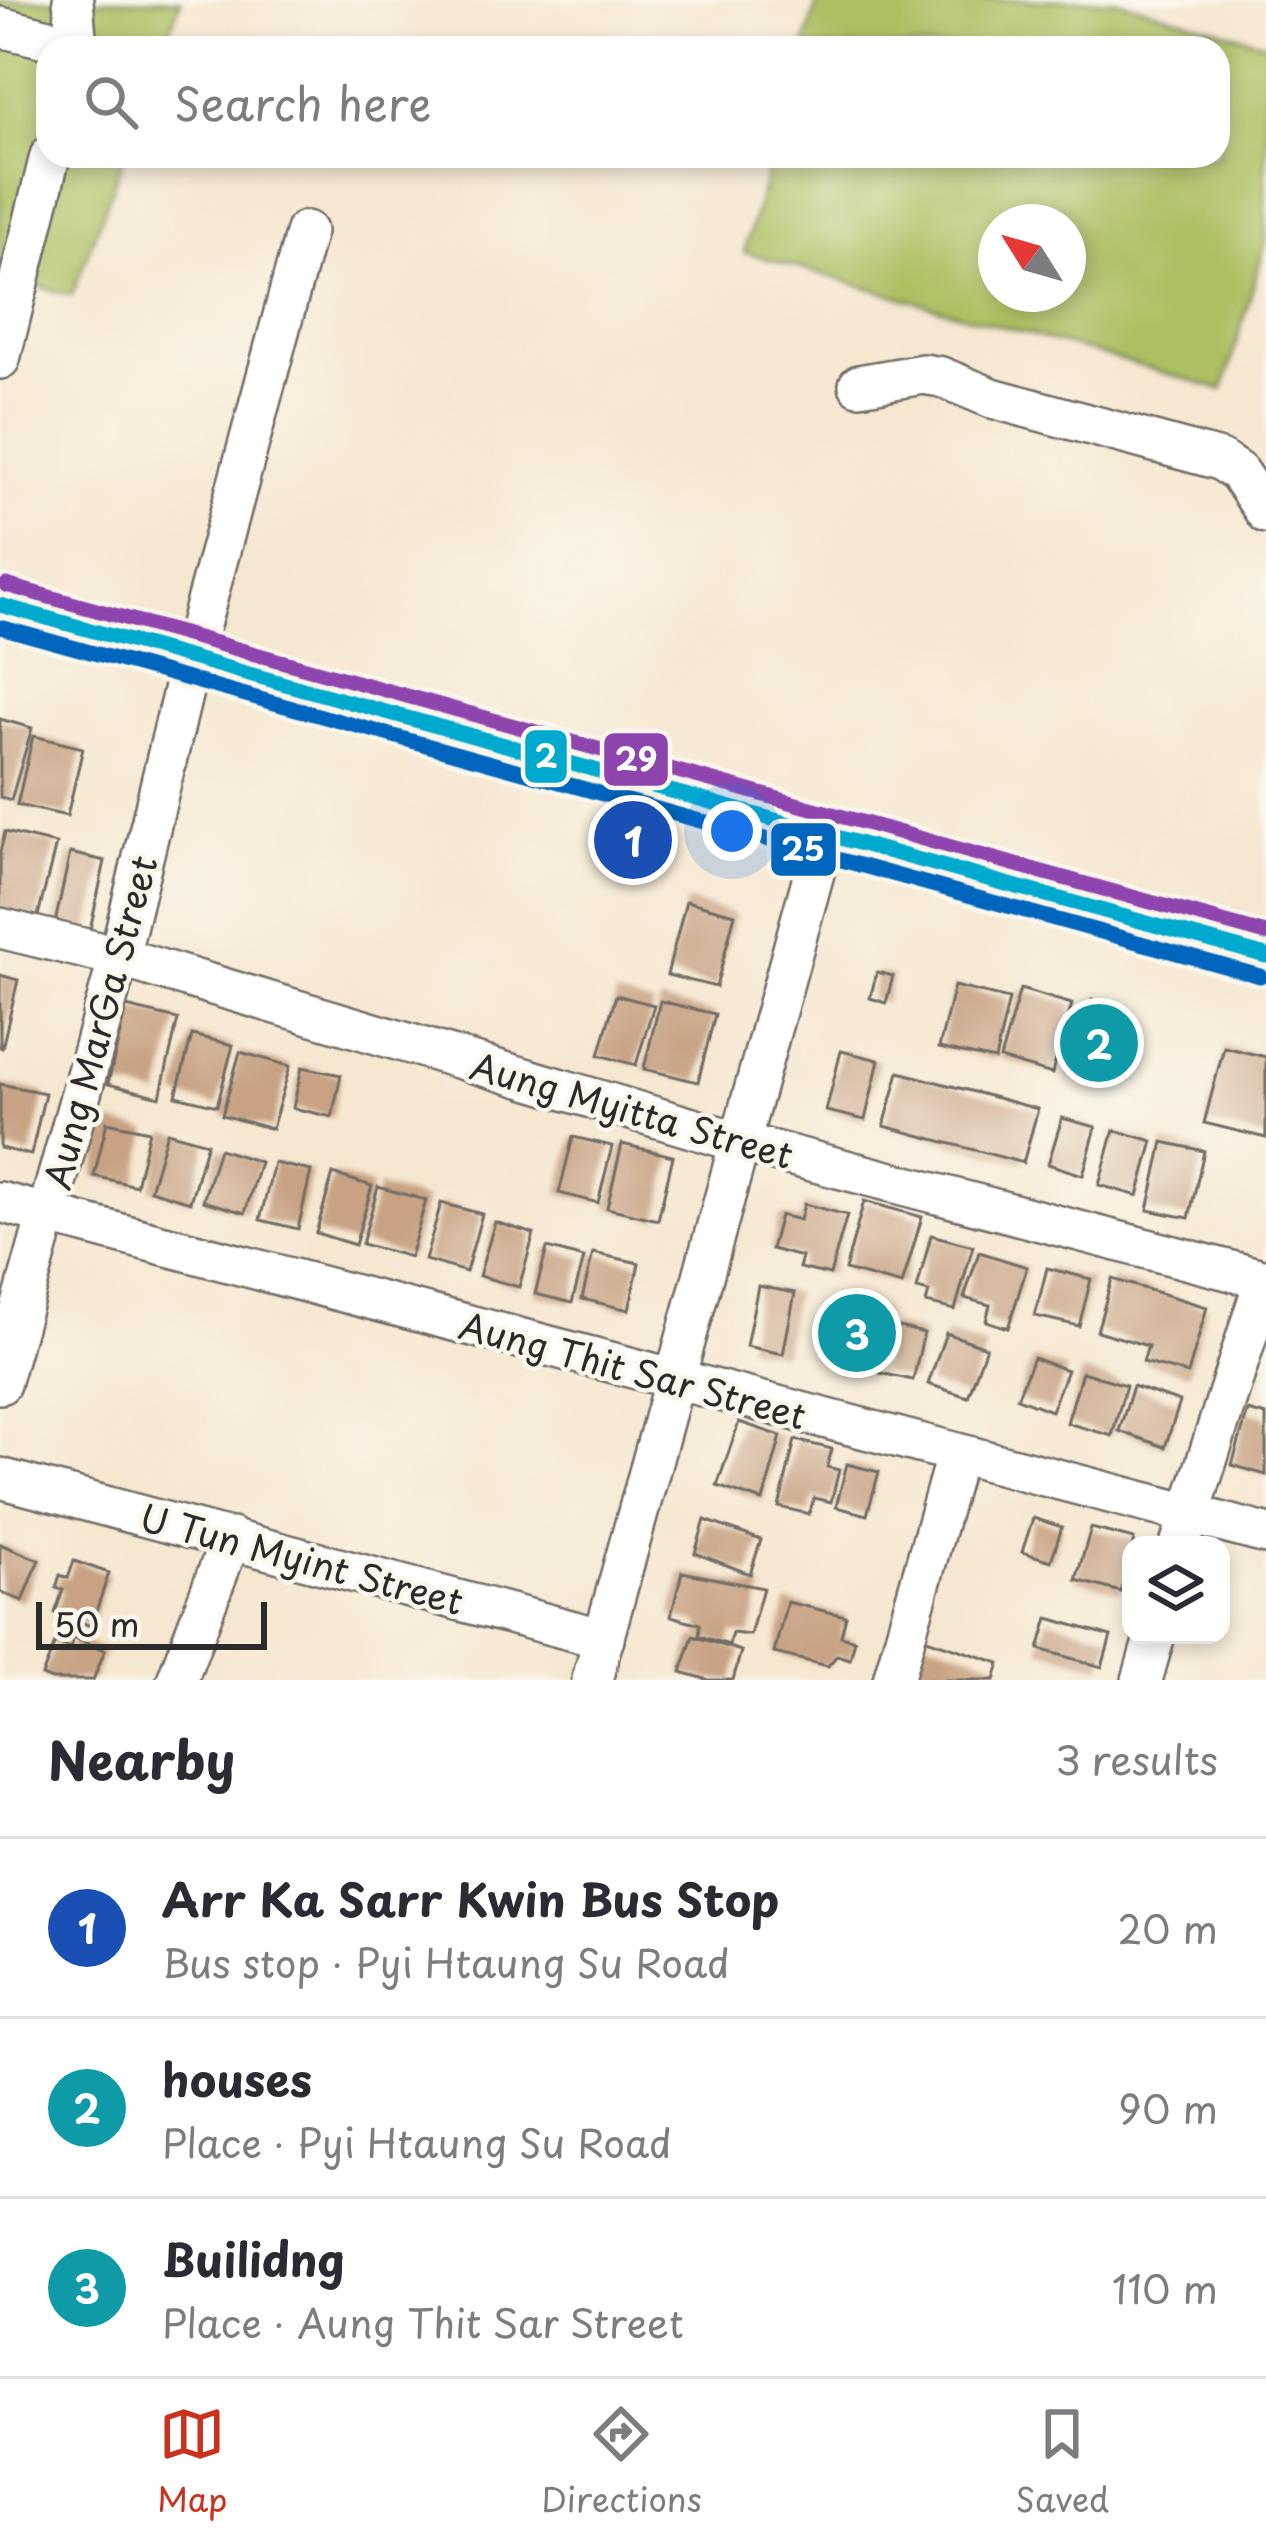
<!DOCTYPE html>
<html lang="en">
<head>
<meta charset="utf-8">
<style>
  :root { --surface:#fff; --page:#f2f2f3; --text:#2b2b33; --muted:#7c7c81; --line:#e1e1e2; --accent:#c8321e }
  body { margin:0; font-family:"Playpen Sans",sans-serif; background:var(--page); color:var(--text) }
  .controls { position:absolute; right:36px; bottom:36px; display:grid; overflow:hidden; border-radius:24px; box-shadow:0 6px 18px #0003 }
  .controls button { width:108px; height:108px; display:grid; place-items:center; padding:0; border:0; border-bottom:3px solid var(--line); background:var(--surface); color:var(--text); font:60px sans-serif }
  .compass { position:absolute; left:978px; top:204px; width:108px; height:108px; border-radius:50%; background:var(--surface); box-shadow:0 6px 18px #0003; rotate:307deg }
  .scale { position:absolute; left:36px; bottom:30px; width:231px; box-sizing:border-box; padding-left:12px; border:6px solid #2b2b2b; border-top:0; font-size:33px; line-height:42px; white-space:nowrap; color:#2b2b2b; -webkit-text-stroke:9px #fbf7ec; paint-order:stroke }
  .you { position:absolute; left:732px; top:831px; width:42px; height:42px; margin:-30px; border:9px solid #fff; border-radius:50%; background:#1a73e8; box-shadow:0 0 0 18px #1a73e833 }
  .badge { display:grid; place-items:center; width:78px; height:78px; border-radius:50%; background:var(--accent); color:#fff; font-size:39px; font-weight:700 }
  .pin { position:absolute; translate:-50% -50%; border:6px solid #fff; box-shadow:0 3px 12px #0006 }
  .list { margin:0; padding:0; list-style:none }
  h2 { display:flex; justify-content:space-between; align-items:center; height:156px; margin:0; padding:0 48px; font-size:51px }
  h2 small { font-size:39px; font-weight:400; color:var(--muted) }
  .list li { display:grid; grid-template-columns:78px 1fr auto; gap:36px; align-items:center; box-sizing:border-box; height:180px; padding:0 48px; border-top:3px solid var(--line) }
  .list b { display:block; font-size:45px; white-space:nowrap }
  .list p { margin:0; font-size:39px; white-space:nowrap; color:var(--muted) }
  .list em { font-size:39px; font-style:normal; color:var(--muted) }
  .icon { flex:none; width:66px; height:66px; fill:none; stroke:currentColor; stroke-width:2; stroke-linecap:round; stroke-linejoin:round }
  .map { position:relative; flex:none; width:1266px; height:1680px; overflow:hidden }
  .search { position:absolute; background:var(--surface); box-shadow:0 6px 18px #0003; left:36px; right:36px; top:36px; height:132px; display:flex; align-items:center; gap:30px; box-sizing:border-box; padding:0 42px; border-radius:36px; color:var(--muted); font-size:45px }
  .sheet { height:696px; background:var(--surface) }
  nav { display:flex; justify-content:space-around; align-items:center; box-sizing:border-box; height:168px; border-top:3px solid var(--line); background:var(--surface); font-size:33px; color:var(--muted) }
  nav a { display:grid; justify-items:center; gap:6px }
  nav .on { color:var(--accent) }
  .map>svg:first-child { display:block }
</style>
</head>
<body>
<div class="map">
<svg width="1266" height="1680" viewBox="0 0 1266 1680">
  <rect width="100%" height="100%" fill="#fbf7ec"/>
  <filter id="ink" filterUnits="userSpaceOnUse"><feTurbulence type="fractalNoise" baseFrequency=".00833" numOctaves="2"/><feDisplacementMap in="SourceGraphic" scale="24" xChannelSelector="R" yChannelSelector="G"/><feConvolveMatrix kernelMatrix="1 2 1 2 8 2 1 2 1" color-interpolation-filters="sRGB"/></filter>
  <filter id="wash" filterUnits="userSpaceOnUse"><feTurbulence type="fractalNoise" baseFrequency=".004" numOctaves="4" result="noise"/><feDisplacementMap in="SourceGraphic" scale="48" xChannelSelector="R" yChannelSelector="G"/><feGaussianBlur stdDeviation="2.7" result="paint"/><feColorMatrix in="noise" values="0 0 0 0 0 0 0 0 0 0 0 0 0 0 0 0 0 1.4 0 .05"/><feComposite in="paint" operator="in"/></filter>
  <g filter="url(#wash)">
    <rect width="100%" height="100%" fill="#f6e7d0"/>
    <g fill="#acbf62" stroke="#6c7546" stroke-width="3" fill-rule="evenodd">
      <path d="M0,0H181L163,48H48V156H124L72,295L0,277Z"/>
      <path d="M818,0H1117L1266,43V241L1223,390L744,252L772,156H1218V48H804ZM996,222H1068V294H996Z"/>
    </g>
    <g id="blocks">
      <g fill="#c8a283">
        <path d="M0,719L32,728L11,800L0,797Z"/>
        <path d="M33,736L83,748L67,816L17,805Z"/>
        <path d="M5,832L56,844L37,920L0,910V852Z"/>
        <path d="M70,853L105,861L90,930L55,923Z"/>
        <path d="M686,901L735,914L716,987L667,975Z"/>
        <path d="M877,972L893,976L886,1003L870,998Z"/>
        <path d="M0,975L18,980L2,1048L0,1047Z"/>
        <path d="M954,986L1009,999L995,1060L939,1048Z"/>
        <path d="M1020,989L1072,1004L1052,1074L1000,1059Z"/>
        <path d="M616,995L654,1005L636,1065L599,1055Z"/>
        <path d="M1092,1000L1129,1011L1105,1086L1069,1074Z"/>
        <path d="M660,1001L715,1014L698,1082L644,1069Z"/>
        <path d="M126,1007L178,1019L160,1097L108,1084Z"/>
        <path d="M192,1035L233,1045L217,1106L176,1096Z"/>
        <path d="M1224,1047L1266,1057V1138L1204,1123Z"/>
        <path d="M841,1051L879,1060L865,1120L826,1111Z"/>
        <path d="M240,1052L290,1066L272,1129L222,1115Z"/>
        <path d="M302,1067L341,1075L332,1117L293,1108Z"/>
        <path d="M899,1072L1038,1109L1023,1163L884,1126Z"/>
        <path d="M0,1084L45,1093L31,1155L0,1148Z"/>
        <path d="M1062,1118L1096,1127L1083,1175L1048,1164Z"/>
        <path d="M107,1122L149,1131L136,1186L94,1176Z"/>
        <path d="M1114,1130L1153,1141L1138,1196L1099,1185Z"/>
        <path d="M167,1132L207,1143L190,1202L150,1190Z"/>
        <path d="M573,1137L612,1146L598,1203L559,1193Z"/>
        <path d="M1163,1142L1204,1151L1189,1218L1148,1210Z"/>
        <path d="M622,1144L673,1156L658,1220L607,1208Z"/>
        <path d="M219,1149L260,1162L245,1213L203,1201Z"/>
        <path d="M274,1163L311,1171L298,1229L260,1220Z"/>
        <path d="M333,1174L372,1186L355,1245L316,1233Z"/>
        <path d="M378,1187L426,1200L410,1257L362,1244Z"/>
        <path d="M864,1201L922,1217L902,1285L845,1270Z"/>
        <path d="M441,1203L482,1214L466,1272L425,1260Z"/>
        <path d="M804,1204L847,1215L830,1275L799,1268L802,1257L771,1249L780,1215L800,1220Z"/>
        <path d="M495,1222L534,1234L519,1287L479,1276Z"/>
        <path d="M931,1235L973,1246L955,1310L926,1303L929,1292L917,1289Z"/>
        <path d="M547,1248L584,1258L572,1303L535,1294Z"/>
        <path d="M979,1252L1027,1267L1008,1328L986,1321L990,1305L964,1298Z"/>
        <path d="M593,1253L639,1263L629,1310L582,1299Z"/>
        <path d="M1047,1268L1091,1279L1079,1326L1035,1316Z"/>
        <path d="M1112,1279L1207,1307L1188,1374L1143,1362L1148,1346L1097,1331Z"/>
        <path d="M758,1286L795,1293L783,1354L746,1346Z"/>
        <path d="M848,1300L883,1310L867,1366L831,1356Z"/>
        <path d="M891,1325L924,1333L913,1380L880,1373Z"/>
        <path d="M946,1333L986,1347L968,1397L928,1384Z"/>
        <path d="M1033,1358L1067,1370L1051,1411L1017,1398Z"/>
        <path d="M1082,1372L1126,1385L1112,1436L1067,1423Z"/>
        <path d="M1133,1386L1180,1402L1165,1447L1119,1431Z"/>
        <path d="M1248,1411L1266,1416V1475L1232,1465Z"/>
        <path d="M739,1422L781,1436L763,1501L717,1486Z"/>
        <path d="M795,1440L832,1449L827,1467L839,1470L831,1502L814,1498L809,1514L779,1507Z"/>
        <path d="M847,1464L879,1472L867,1515L836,1507Z"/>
        <path d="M1033,1518L1062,1527L1051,1561L1022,1552Z"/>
        <path d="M705,1520L761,1540L750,1574L695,1553Z"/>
        <path d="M1091,1528L1134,1539L1121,1592L1076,1580Z"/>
        <path d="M0,1544L39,1560L23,1601L0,1592Z"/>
        <path d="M74,1561L109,1573L91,1626L55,1613L63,1590L56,1588L60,1575L68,1578Z"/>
        <path d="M682,1572L763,1588L750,1635L732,1633L729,1645L699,1636L700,1624L671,1616Z"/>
        <path d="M787,1602L846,1616L841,1636L855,1640L850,1659L837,1655L828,1666L774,1653Z"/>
        <path d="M1048,1618L1111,1636L1102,1667L1039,1649Z"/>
        <path d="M693,1636L741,1651L733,1680H709L681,1672Z"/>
        <path d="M74,1638L105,1650L93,1680H52L42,1676L55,1643L70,1648Z"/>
        <path d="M923,1638L1000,1663L995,1680H909Z"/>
      </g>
    </g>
  </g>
  <g filter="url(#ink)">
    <use href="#blocks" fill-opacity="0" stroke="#726d65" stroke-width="3"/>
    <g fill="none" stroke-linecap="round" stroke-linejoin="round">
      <g stroke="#726d65" stroke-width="44">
        <g id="minor">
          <path d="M73,0L77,48"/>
          <path d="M0,27L77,46"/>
          <path d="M0,359L50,156"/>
          <path d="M859,385L923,374L941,377L992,398L1220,460L1238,472L1266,513"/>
          <path d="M0,928L119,957L739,1142L1266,1280"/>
          <path d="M0,1202L1266,1534"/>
          <path d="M0,1384L119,957L191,658L306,231"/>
          <path d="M0,1478L604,1639"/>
          <path d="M1180,1545L1265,1279"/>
          <path d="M177,1680L231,1538"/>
          <path d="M592,1680L825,833"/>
          <path d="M893,1680L956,1456"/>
          <path d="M1142,1680L1155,1635"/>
        </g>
      </g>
      <g stroke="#726d65" stroke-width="52">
        <path id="major" d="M0,605L1266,956"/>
      </g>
      <use href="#minor" stroke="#fff" stroke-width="39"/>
      <use href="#major" stroke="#f6be87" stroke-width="48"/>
      <g stroke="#fbf7ec" stroke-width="24">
        <path id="bus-1" d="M0,605L1266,956"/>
      </g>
      <g stroke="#fbf7ec" stroke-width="24">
        <path id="bus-2" d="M0,627L1260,976"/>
      </g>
      <g stroke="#fbf7ec" stroke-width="24">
        <path id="bus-3" d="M6,585L1266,934"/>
      </g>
      <use href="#bus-1" stroke="#00a9ce" stroke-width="15"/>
      <use href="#bus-2" stroke="#0065bd" stroke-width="15"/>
      <use href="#bus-3" stroke="#8e44ad" stroke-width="15"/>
    </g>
  </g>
  <g text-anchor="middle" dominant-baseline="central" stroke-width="9" stroke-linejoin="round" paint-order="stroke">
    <g font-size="36" fill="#2b2b2b" stroke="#fbf7ec">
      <text transform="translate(99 1022) rotate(-75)">Aung MarGa Street</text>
      <text transform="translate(632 1109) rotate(16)">Aung Myitta Street</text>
      <text transform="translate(633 1369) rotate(15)">Aung Thit Sar Street</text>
      <text transform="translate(302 1558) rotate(15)">U Tun Myint Street</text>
    </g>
  </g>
  <g stroke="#fbf7ec" stroke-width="4.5">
    <rect x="523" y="728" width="46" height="57" rx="12" fill="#00a9ce"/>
    <rect x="602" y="731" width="68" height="57" rx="12" fill="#8e44ad"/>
    <rect x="769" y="821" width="69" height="57" rx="12" fill="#0065bd"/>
  </g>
  <g font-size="33" text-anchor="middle" font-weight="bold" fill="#fff">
    <text x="546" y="768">2</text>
    <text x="636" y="771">29</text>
    <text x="803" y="861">25</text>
  </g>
</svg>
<div class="controls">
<button><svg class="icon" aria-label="layers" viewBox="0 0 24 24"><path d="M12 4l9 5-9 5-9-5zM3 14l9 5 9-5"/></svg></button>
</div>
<svg class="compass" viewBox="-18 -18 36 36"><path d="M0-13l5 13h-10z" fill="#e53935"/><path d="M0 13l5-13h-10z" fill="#7c7c81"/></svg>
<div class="scale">50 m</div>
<div class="you"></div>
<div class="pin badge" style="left:633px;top:840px;background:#1a4fb4">1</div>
<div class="pin badge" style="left:1099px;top:1043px;background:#0f9aa8">2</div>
<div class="pin badge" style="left:857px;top:1333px;background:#0f9aa8">3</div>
<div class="search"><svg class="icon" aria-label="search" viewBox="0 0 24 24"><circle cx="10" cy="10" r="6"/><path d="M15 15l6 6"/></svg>Search here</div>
</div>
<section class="sheet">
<h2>Nearby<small>3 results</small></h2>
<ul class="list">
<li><span class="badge" style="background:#1a4fb4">1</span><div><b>Arr Ka Sarr Kwin Bus Stop</b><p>Bus stop · Pyi Htaung Su Road</p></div><em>20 m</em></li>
<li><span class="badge" style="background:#0f9aa8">2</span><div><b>houses</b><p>Place · Pyi Htaung Su Road</p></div><em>90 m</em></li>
<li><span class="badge" style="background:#0f9aa8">3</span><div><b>Builidng</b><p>Place · Aung Thit Sar Street</p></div><em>110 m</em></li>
</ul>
</section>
<nav>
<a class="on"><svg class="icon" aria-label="map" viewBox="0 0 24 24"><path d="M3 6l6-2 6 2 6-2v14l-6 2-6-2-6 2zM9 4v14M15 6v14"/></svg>Map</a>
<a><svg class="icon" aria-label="directions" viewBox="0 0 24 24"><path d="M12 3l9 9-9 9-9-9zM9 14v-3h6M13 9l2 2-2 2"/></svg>Directions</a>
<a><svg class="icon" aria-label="saved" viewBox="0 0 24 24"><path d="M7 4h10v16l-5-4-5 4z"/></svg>Saved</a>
</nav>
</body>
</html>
